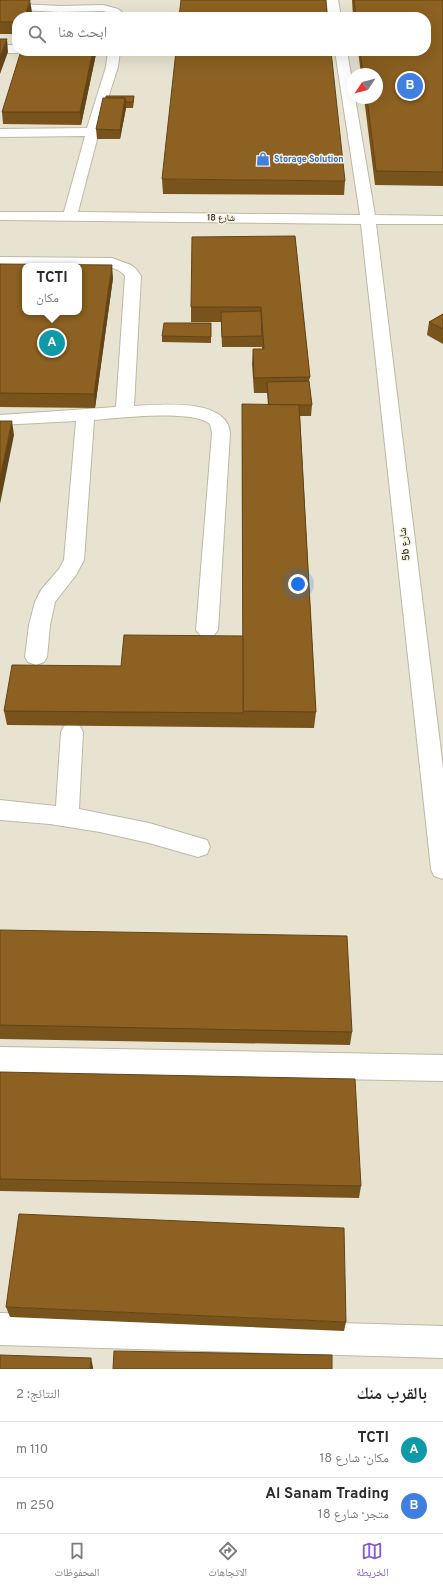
<!DOCTYPE html>
<html lang="ar">
<head>
<meta charset="utf-8">
<style>
  :root { --surface:#fff; --page:#f2f2f3; --text:#2b2b33; --muted:#7c7c81; --line:#e1e1e2; --accent:#835ad3 }
  body { margin:0; font-family:Overpass,"Noto Naskh Arabic",sans-serif; background:var(--page); color:var(--text); direction:rtl }
  .compass { position:absolute; left:347px; top:68px; width:36px; height:36px; border-radius:50%; background:var(--surface); box-shadow:0 4px 16px #0002; rotate:235deg }
  .you { position:absolute; left:298px; top:584px; width:14px; height:14px; margin:-10px; border:3px solid #fff; border-radius:50%; background:#1a73e8; box-shadow:0 0 0 6px #1a73e833 }
  .badge { display:grid; place-items:center; width:26px; height:26px; border-radius:50%; background:var(--accent); color:#fff; font-size:13px; font-weight:700 }
  .pin { position:absolute; translate:-50% -50%; border:2px solid #fff; box-shadow:0 1px 4px #0006 }
  .popup { position:absolute; left:22px; top:263px; width:60px; height:52px; box-sizing:border-box; display:grid; place-content:center; border-radius:8px; background:var(--surface); filter:drop-shadow(0 1px 3px #0005); font-size:13px; white-space:nowrap; color:var(--muted) }
  .popup b { font-size:15px; color:var(--text) }
  .popup::after { content:''; position:absolute; left:50%; top:100%; margin-left:-8px; border:8px solid transparent; border-top-color:var(--surface) }
  .list { margin:0; padding:0; list-style:none }
  h2 { display:flex; justify-content:space-between; align-items:center; height:52px; margin:0; padding:0 16px; font-size:17px }
  h2 small { font-size:13px; font-weight:400; color:var(--muted) }
  .list li { display:grid; grid-template-columns:26px 1fr auto; gap:12px; align-items:center; box-sizing:border-box; height:56px; padding:0 16px; border-top:1px solid var(--line) }
  .list b { display:block; font-size:15px; white-space:nowrap }
  .list p { margin:0; font-size:13px; white-space:nowrap; color:var(--muted) }
  .list em { font-size:13px; font-style:normal; color:var(--muted) }
  .icon { flex:none; width:22px; height:22px; fill:none; stroke:currentColor; stroke-width:2; stroke-linecap:round; stroke-linejoin:round }
  .map { position:relative; flex:none; width:443px; height:1369px; overflow:hidden; direction:ltr }
  .search { position:absolute; background:var(--surface); box-shadow:0 4px 16px #0002; left:12px; right:12px; top:12px; height:44px; display:flex; align-items:center; gap:10px; box-sizing:border-box; padding:0 14px; border-radius:16px; color:var(--muted); font-size:15px }
  .sheet { height:164px; background:var(--surface) }
  nav { display:flex; justify-content:space-around; align-items:center; box-sizing:border-box; height:56px; border-top:1px solid var(--line); background:var(--surface); font-size:11px; color:var(--muted) }
  nav a { display:grid; justify-items:center; gap:2px }
  nav .on { color:var(--accent) }
  .map>svg:first-child { display:block }
</style>
</head>
<body>
<div class="map">
<svg width="443" height="1369" viewBox="0 0 443 1369">
  <rect width="100%" height="100%" fill="#e7e3d0"/>
  <g fill="none" stroke-linecap="round" stroke-linejoin="round">
    <g stroke="#bdb9a7" stroke-width="2">
      <g id="minor">
        <path d="M326,0H338L341,17H329Z"/>
        <path d="M0,3L60,6L103,5L118,9L123,13V17H111L110,13L103,11L60,12L0,9Z"/>
        <path d="M0,45H17V51H22L17,53H0Z"/>
        <path d="M108,51H120L118,67L107,101L78,212L360,215L335,51H347L353,87V98H355L375,215L443,216V224H376L443,768V879L434,876L431,869L361,224L0,220V212H64L85,136L0,137V129L87,128L106,67Z"/>
        <path d="M0,257L112,258L131,265L136,269L141,276L134,406C159,405 227,397 230,433L218,630L214,635L207,637L200,635L196,630L212,433L210,424C192,409 119,418 94,420L84,560L76,575L55,602L50,625L47,657L44,662L36,665L28,662L25,657L29,625L35,602L41,590L59,569L64,560L76,421L0,425V415L116,407L125,276C116,263 93,267 79,267V266L0,267Z"/>
        <path d="M72,723L80,726L83,732L79,809L149,823L207,840L210,847L207,854L198,857L149,843L100,832L50,824L0,820V800L56,806L61,732L64,726Z"/>
        <path d="M0,1047L443,1055V1081L0,1073Z"/>
        <path d="M0,1313L443,1326V1358L0,1345Z"/>
      </g>
    </g>
    <use href="#minor" fill="#fff" fill-rule="evenodd"/>
  </g>
  <g fill="#78531c">
    <path d="M0,0L32,12L30,17H17V34H0Z"/>
    <path d="M352,0H443V186L375,185L364,98H377V74H361L358,51H426V17H353Z"/>
    <path d="M96,54L81,125L3,124L2,112Z"/>
    <path d="M134,96V101L133,108H126L120,139H97L96,129L106,98Z"/>
    <path d="M162,179L345,181L344,195L163,194Z"/>
    <path d="M295,236L310,377L309,381L312,405L311,416H300L316,712L314,728L7,725L4,711L121,666L243,636L242,420L268,405L267,393H254L252,364L253,349H262V346V347H222L221,322H191V307Z"/>
    <path d="M0,264L113,278L95,408L0,407Z"/>
    <path d="M443,314V344L427,335L429,322Z"/>
    <path d="M211,323V343L162,342V336Z"/>
    <path d="M0,930L352,1032L350,1045L0,1039Z"/>
    <path d="M0,1072L361,1186L359,1198L0,1191Z"/>
    <path d="M6,1307L346,1322L344,1331L10,1317Z"/>
  </g>
  <g fill="#624417">
    <path d="M30,0L32,12L30,17H25Z"/>
    <path d="M7,39L8,52L0,74V57Z"/>
    <path d="M93,51H96V54L81,125L80,112Z"/>
    <path d="M125,98L126,108L120,139V130Z"/>
    <path d="M112,265L113,278L95,408L94,394Z"/>
    <path d="M12,421L14,435L0,504V478Z"/>
    <path d="M91,1358L93,1367V1369H90Z"/>
  </g>
  <g fill="#8c6121" stroke="#624417" fill-rule="evenodd">
    <path d="M0,0H30L25,17H17V22H0Z"/>
    <path d="M181,0H326L327,17H179Z"/>
    <path d="M354,0H443V172L376,171L367,98H377V74H363L360,51H426V17H356Z"/>
    <path d="M0,39H7L0,57Z"/>
    <path d="M21,51H93L80,112H2Z"/>
    <path d="M176,51H331L345,181L162,179Z"/>
    <path d="M106,96H134L133,102H126L125,98H106Z"/>
    <path d="M103,98H125L120,130L96,129Z"/>
    <path d="M295,236L310,377L254,378L253,349H264L261,307H191L192,237Z"/>
    <path d="M0,264L112,265L94,394L0,393ZM25,266H79V312H25Z"/>
    <path d="M261,311L262,336L222,337L221,312Z"/>
    <path d="M443,314V329L429,322Z"/>
    <path d="M164,323H211V337L162,336Z"/>
    <path d="M309,381L312,405H269L267,382Z"/>
    <path d="M242,404L299,405L316,712L243,711Z"/>
    <path d="M0,421H12L0,478Z"/>
    <path d="M124,635L243,636V713L4,711L12,665L121,666Z"/>
    <path d="M0,930L347,936L352,1032L0,1025Z"/>
    <path d="M0,1072L355,1079L361,1186L0,1179Z"/>
    <path d="M19,1214L344,1228L346,1322L6,1307Z"/>
    <path d="M114,1351L332,1355V1369H113Z"/>
    <path d="M0,1355L91,1358L90,1369H0Z"/>
  </g>
  <defs>
    <g id="shop-bare" transform="scale(1.08)"><path d="M-5-2.5h2.3a2.7 3.5 0 0 1 5.4 0H5L5.5 6h-11ZM-1.5-2.5h3a1.5 2.3 0 0 0-3 0Z" fill="#3f7fe0" stroke="#f5f0dd" stroke-width="2.5" paint-order="stroke"/></g>
  </defs>
  <g fill-rule="evenodd">
    <use href="#shop-bare" x="263" y="159"/>
  </g>
  <g text-anchor="middle" dominant-baseline="central" stroke-width="3" stroke-linejoin="round" paint-order="stroke">
    <g font-size="9" font-weight="bold" fill="#366cbe" stroke="#f5f0dd" text-anchor="start">
      <text x="274" y="159">Storage Solution</text>
    </g>
    <g font-size="9" fill="#0f0d07" stroke="#f5f0dd">
      <text transform="translate(221 218) rotate(1)">شارع 18</text>
    </g>
    <g font-size="10" fill="#0f0d07" stroke="#f5f0dd">
      <text transform="translate(405 544) rotate(-97)">5b شارع</text>
    </g>
  </g>
</svg>
<svg class="compass" viewBox="-18 -18 36 36"><path d="M0-13l5 13h-10z" fill="#e53935"/><path d="M0 13l5-13h-10z" fill="#7c7c81"/></svg>
<div class="you"></div>
<div class="pin badge" style="left:52px;top:343px;background:#0f9aa8">A</div>
<div class="popup"><b>TCTI</b>مكان</div>
<div class="pin badge" style="left:410px;top:86px;background:#3f7fe0">B</div>
<div class="search"><svg class="icon" aria-label="search" viewBox="0 0 24 24"><circle cx="10" cy="10" r="6"/><path d="M15 15l6 6"/></svg>ابحث هنا</div>
</div>
<section class="sheet">
<h2>بالقرب منك<small>النتائج: 2</small></h2>
<ul class="list">
<li><span class="badge" style="background:#0f9aa8">A</span><div><b>TCTI</b><p>مكان · شارع 18</p></div><em>110 m</em></li>
<li><span class="badge" style="background:#3f7fe0">B</span><div><b>Al Sanam Trading</b><p>متجر · شارع 18</p></div><em>250 m</em></li>
</ul>
</section>
<nav>
<a class="on"><svg class="icon" aria-label="map" viewBox="0 0 24 24"><path d="M3 6l6-2 6 2 6-2v14l-6 2-6-2-6 2zM9 4v14M15 6v14"/></svg>الخريطة</a>
<a><svg class="icon" aria-label="directions" viewBox="0 0 24 24"><path d="M12 3l9 9-9 9-9-9zM9 14v-3h6M13 9l2 2-2 2"/></svg>الاتجاهات</a>
<a><svg class="icon" aria-label="saved" viewBox="0 0 24 24"><path d="M7 4h10v16l-5-4-5 4z"/></svg>المحفوظات</a>
</nav>
</body>
</html>
